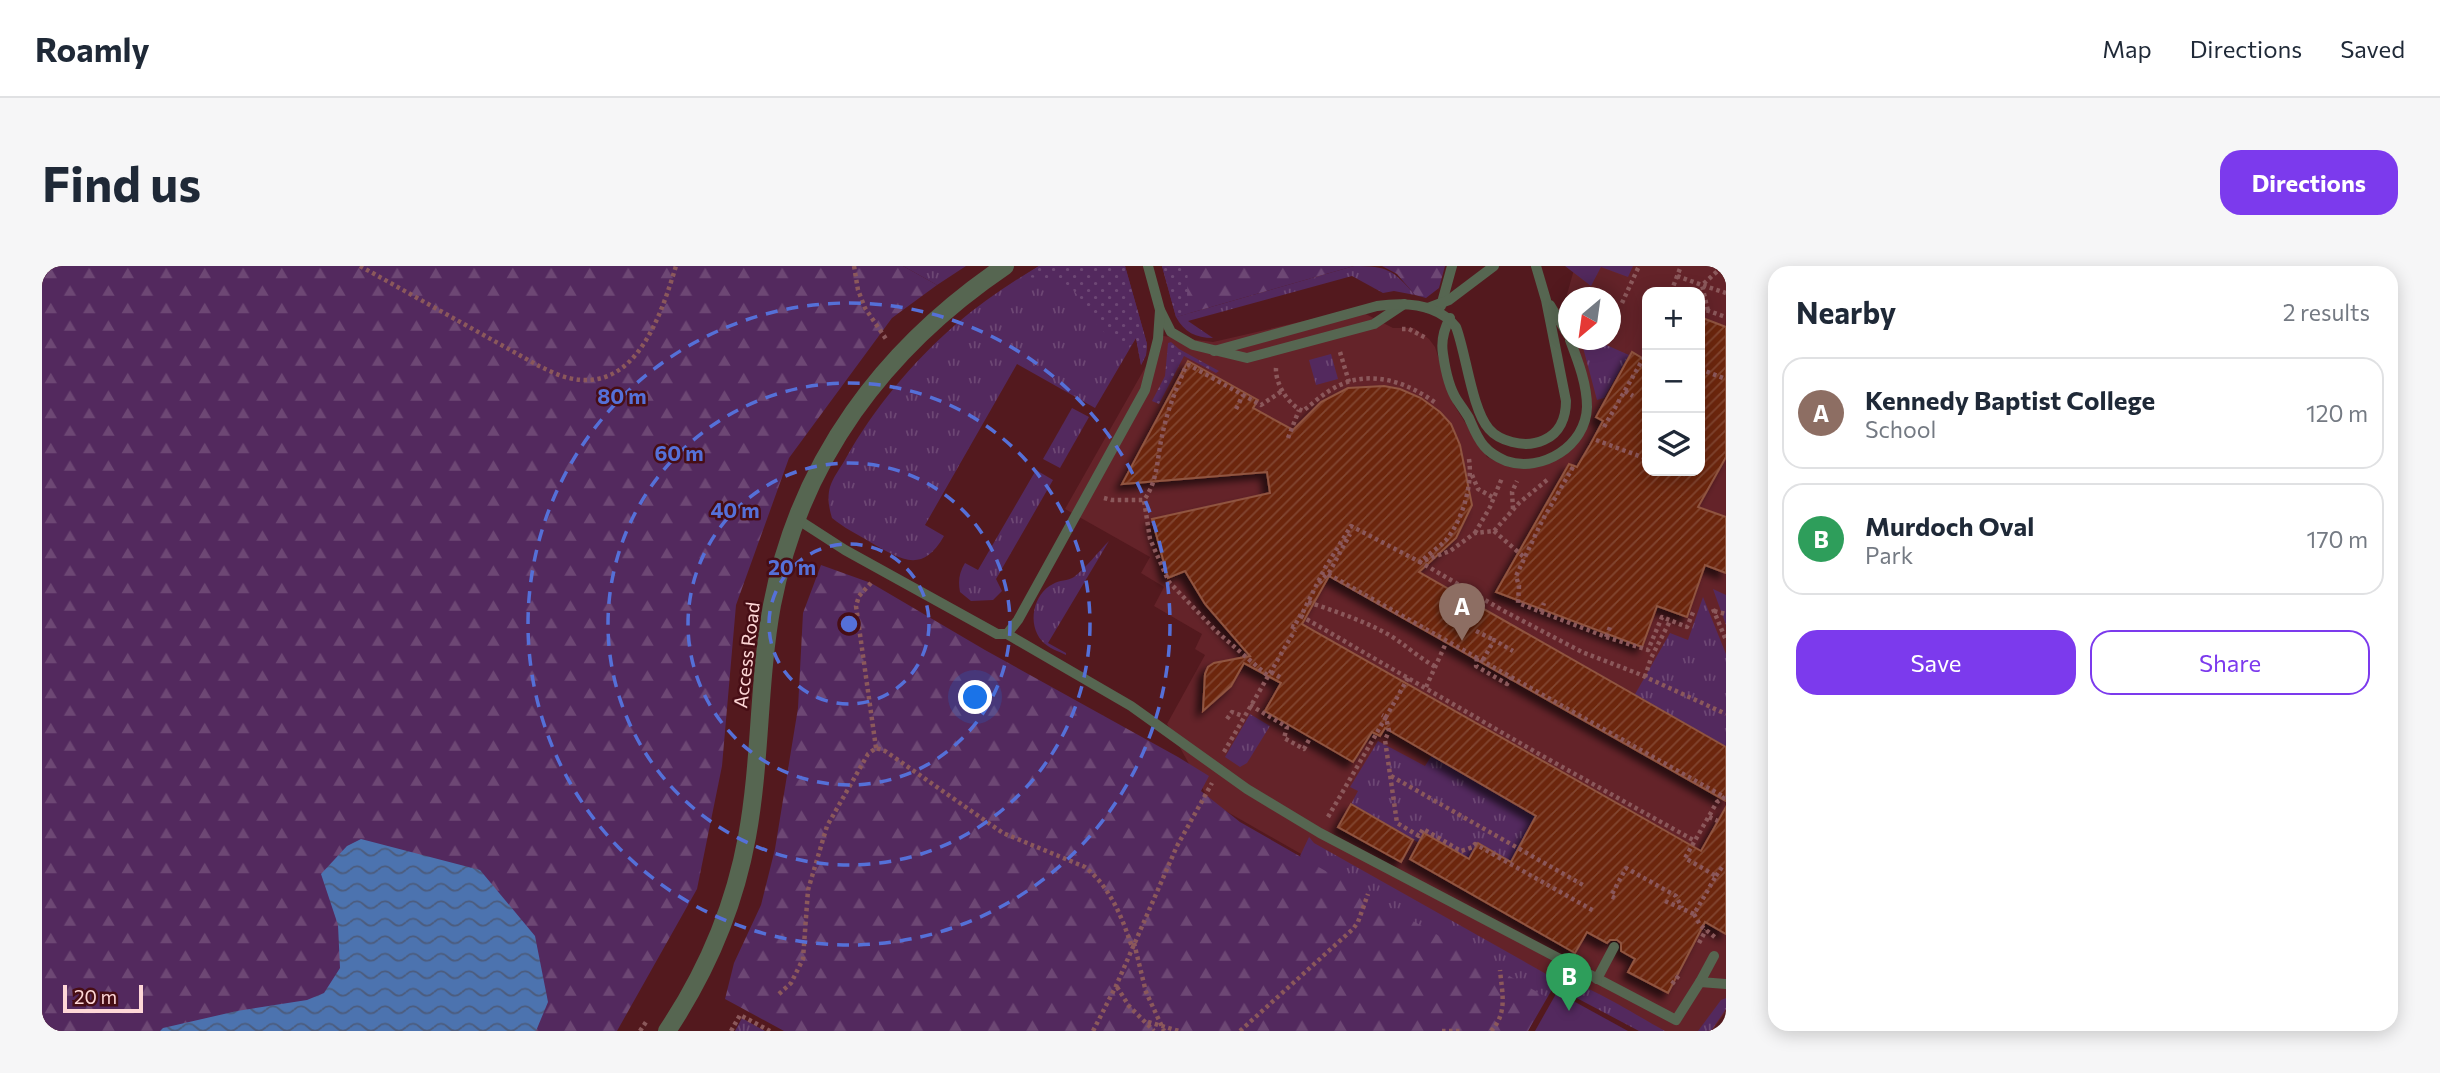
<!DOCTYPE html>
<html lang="en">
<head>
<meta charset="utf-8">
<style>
  :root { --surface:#fff; --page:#f6f6f7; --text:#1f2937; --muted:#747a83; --line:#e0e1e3; --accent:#7c3aed }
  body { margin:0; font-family:Commissioner,sans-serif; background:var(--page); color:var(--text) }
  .controls { position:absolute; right:21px; top:21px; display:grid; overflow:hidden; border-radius:14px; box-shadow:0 4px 18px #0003 }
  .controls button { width:63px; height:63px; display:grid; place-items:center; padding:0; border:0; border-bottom:2px solid var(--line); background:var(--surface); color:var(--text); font:35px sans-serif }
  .compass { position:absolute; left:1516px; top:21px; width:63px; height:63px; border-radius:50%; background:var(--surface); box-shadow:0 4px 18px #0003; rotate:209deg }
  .scale { position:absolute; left:21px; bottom:18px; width:80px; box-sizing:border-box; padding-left:7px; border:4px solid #fed7d7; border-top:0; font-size:19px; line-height:24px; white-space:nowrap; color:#fed7d7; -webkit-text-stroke:5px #470e15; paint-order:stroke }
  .you { position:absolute; left:934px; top:432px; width:24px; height:24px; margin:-18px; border:5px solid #fff; border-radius:50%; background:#1a73e8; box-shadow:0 0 0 10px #1a73e833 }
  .badge { display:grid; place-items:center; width:46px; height:46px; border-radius:50%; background:var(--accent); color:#fff; font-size:23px; font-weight:700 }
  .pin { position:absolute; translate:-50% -58px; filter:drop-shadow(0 2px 4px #0008) }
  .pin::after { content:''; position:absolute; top:37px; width:24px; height:21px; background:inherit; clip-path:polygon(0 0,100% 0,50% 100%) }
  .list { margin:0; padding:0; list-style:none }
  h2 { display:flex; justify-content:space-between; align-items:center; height:91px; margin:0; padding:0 28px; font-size:30px }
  h2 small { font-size:23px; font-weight:400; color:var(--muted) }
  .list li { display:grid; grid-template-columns:46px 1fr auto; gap:21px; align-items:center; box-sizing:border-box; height:112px; margin:0 14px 14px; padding:0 14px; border:2px solid var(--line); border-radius:21px }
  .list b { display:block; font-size:26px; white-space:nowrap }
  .list p { margin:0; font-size:23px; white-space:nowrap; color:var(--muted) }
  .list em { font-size:23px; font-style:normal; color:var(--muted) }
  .actions { display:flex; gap:14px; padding:21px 28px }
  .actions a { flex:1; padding:16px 0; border:2px solid var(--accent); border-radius:21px; text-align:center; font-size:24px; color:var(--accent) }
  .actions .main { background:var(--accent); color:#fff }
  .icon { flex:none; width:38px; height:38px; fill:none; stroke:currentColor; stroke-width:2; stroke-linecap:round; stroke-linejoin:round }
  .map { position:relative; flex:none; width:1684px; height:765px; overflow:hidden; border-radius:21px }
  header { display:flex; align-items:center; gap:42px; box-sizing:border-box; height:98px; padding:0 35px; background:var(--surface); border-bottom:2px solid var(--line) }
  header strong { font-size:33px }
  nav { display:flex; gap:38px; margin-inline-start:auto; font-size:24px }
  .intro { display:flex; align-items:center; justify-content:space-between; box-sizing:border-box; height:168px; padding:0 42px }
  h1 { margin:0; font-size:49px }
  .button { padding:18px 32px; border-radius:21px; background:var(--accent); color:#fff; font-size:24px; font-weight:700 }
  main { display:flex; gap:42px; padding:0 42px }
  aside { flex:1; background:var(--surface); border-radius:21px; box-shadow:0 4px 18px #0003 }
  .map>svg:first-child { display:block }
</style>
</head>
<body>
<header>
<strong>Roamly</strong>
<nav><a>Map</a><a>Directions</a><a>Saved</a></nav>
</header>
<div class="intro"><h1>Find us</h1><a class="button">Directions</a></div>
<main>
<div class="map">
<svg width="1684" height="765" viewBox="0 0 1684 765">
  <defs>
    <pattern id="grass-tufts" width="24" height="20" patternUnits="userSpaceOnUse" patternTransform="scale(1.75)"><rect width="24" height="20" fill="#53295e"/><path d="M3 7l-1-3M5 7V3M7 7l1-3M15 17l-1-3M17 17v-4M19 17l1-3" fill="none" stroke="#6d4774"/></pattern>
    <pattern id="forest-firs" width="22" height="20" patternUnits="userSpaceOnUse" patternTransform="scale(1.75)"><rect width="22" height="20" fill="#53295e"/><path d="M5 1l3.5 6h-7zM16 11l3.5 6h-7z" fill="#6d4774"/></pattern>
    <pattern id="garden-dots" width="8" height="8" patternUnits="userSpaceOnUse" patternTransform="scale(1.75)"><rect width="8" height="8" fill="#53295e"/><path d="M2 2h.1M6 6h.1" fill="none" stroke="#6d4774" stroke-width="1.8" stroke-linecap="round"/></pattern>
    <pattern id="water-waves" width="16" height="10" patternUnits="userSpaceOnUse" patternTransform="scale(1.75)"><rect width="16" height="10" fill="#4c73af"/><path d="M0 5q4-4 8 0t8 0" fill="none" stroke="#4c5c7d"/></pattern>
    <pattern id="building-hatch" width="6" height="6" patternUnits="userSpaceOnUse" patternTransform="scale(1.75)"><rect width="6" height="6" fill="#6c270f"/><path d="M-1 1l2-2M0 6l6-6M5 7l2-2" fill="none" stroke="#824631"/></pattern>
    <filter id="shadow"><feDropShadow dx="-6" dy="6" stdDeviation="3.5" flood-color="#0009"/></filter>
  </defs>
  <rect width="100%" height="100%" fill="#53191e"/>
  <path fill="#642329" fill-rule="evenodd" d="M1533,0H1684V745L1670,765H1602L1515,722L1501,726L1168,536L1125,458L1163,389L1153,383L1160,368L1112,340L1122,321L1099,307L1108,291L1023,243L1121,70L1171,76L1314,43L1351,62H1372L1387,73L1393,81L1412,139L1445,191L1468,201L1519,192L1548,137L1533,74H1568V32H1526V44L1524,32ZM1605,26H1658V205H1605Z"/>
  <g fill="url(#grass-tufts)">
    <path d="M861,0H924L895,19Z"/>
    <path d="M997,0H1083L1105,78L1104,89L1099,99L1094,72L1053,142L975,98L883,259L902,270C880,309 858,293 828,276C815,268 802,262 790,252C787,242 785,232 788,221C791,211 799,201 804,192C832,142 870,97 913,59C939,37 968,17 997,0Z"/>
    <path d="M1312,0C1346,0 1351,4 1373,29L1352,25L1341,27L1310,10L1146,55L1171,72C1154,72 1142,66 1134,51Z"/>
    <path d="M1523,0H1591L1586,11L1559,1L1549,20Z"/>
    <path d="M1539,74H1553L1587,89L1562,132L1555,134Z"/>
    <path d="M1289,88L1296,113L1274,119L1267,94Z"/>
    <path d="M1030,142L1047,151L1018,202L1001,193Z"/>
    <path d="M994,204L1011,214L954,313L960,325L951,334L929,335L918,326C916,315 917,307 923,297L936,304Z"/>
    <path d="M1067,275L1006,377L1024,387V389C1016,385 1006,382 1000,375C985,358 991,328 1011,318C1017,314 1026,315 1032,311C1044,302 1055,287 1067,275Z"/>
    <path d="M1671,323L1684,329V359Z"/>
    <path d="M1661,331L1684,388V482L1592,430L1628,367L1646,374Z"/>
    <path d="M1208,448L1228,460L1205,497L1198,501L1183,491Z"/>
    <path d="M1336,475L1383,500L1390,489L1494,550L1483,571L1556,646L1436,577L1427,593L1383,568L1377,577L1309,538L1316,525L1308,521Z"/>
    <path d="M1267,571L1272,577L1506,709C1542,715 1590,747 1623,765H1597L1512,720L1486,765H1385L1258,590Z"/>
    <path d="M1684,732V743L1669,765H1656L1679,734Z"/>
    <path d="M700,752L723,765H693Z"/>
  </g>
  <g fill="url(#forest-firs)">
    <path d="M0,0H861L895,19L850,52L747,192L694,339L680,500L655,623L575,765H0Z"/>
    <path d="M1120,0H1312L1134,51Z"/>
    <path d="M1340,0H1403L1397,22L1384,32L1373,29L1355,8Z"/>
    <path d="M779,299L829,317L943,384L1136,491L1167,510L1159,525L1198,556L1504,731L1486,765H742L683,733L692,697L719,639L733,583L756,442L761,347Z"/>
  </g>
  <path fill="#53295e" d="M1515,726L1586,765H1493Z"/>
  <g fill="url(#garden-dots)">
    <path d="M997,0H1083L1105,78L1104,89L1099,99L1094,72L1086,84C1073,77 1062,67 1053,56C1042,40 1036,23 1018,15C1006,11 992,12 980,11Z"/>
    <path d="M1120,0H1146L1145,32L1148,47L1134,51Z"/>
    <path d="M1126,77L1129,76L1137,83L1177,105L1174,107L1142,90L1117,138L1110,135L1123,110Z"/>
  </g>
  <path fill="url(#water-waves)" d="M319,573L438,604L493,670L506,736L494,765H118L121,762L195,745L265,734L282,727L298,702L296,659L279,608L305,580Z"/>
  <g fill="url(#building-hatch)" stroke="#905440" stroke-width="2" filter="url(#shadow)">
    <path d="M1658,51L1684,61V191L1656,241L1684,251V307L1663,299L1645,351L1615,340L1600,381L1454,326L1527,198L1535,201L1548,179L1561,155L1554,151L1590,86L1605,95V205H1658Z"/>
    <path d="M1146,95L1216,134L1211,142L1251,164L1279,136L1306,122L1342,120L1358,123L1379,132L1398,146L1409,158L1418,179L1430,239L1414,272L1377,306L1684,481V535L1287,310L1260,358L1659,585L1684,541V668L1663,656L1626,727L1586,706L1593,693L1579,685V677L1575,674H1568L1565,677L1545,666L1533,687L1368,593L1382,567L1427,593L1436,577L1469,596L1494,550L1343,462L1338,470L1330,466L1311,496L1223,445L1239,417L1202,397L1189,420L1161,445L1163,408L1166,401L1172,397L1208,390L1163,338L1143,305L1126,312L1110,253L1228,227L1225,206L1080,218Z"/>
    <path d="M1309,538L1371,574L1359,596L1296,561Z"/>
  </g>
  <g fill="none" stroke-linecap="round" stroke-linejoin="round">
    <g stroke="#8b585b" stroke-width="4.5" stroke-dasharray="3.5 3.5" stroke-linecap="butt">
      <path d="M318,0L497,100C506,104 517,110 527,112C594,128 619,49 634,0"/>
      <path d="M812,0L816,24L823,42L844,73"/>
      <path d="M1680,1L1660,19L1684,27"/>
      <path d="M1635,10L1660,19L1666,45"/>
      <path d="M1629,26L1639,0"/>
      <path d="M1580,37L1597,0"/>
      <path d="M1658,42L1684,51"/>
      <path d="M1360,63H1367L1384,72"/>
      <path d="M1298,86L1307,116"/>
      <path d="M1234,102C1233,117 1246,139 1261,145C1271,137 1281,128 1292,122C1327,102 1366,116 1395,138"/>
      <path d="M1658,103L1684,113"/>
      <path d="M1583,125L1591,130"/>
      <path d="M1194,143L1201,129"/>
      <path d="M1562,161L1605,86"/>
      <path d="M1246,172L1257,144"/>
      <path d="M1554,174L1605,193"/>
      <path d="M1427,193C1431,219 1420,255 1404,274C1396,282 1386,289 1378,296L1460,344L1540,386L1597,408L1684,448"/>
      <path d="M1531,201L1500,255L1474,310L1477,320L1476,337L1564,371L1606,384L1620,351L1645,361L1652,344"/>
      <path d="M1634,205L1642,208L1643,205"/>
      <path d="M1430,209L1436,223L1452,232"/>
      <path d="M1505,214L1477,237L1452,265L1433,267L1408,285L1378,296L1309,260L1283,302L1259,350L1497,488L1653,575"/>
      <path d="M1062,232L1070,234H1101"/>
      <path d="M1471,243L1470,226L1475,215"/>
      <path d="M1452,265L1483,292"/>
      <path d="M1433,267L1448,241L1460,212"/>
      <path d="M1286,308L1684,532"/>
      <path d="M829,317L817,330L814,340L834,482"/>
      <path d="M1277,317L1288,305L1308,268"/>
      <path d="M1266,336C1295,346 1323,355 1349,370C1365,380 1377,392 1394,401"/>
      <path d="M1671,343L1684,374"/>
      <path d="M1672,345L1684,348"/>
      <path d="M1499,346L1502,337"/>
      <path d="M1249,360L1252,361L1259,348"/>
      <path d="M1434,365L1452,374"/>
      <path d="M1564,371L1568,361"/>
      <path d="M1435,392L1434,400L1465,418L1469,411"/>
      <path d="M1441,394L1452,374L1471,385"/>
      <path d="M1229,406L1241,413"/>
      <path d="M1225,409L1174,365L1127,316L1108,273L1102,234C1116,215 1115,192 1120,170C1125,145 1134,123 1144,100L1147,99L1219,139L1240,125"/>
      <path d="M1603,411L1609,392L1628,355"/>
      <path d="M1366,412L1344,451L1347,465L1343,474L1355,557L1377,570L1381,563L1419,585L1431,581L1433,578L1552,645"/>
      <path d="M1384,421L1404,377"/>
      <path d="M1208,439L1245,461L1242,472L1262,483L1268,472"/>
      <path d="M1185,453L1190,446L1201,450"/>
      <path d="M1182,486L1253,364"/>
      <path d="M1349,510L1541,619"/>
      <path d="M1286,551L1344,451L1340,449"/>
      <path d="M1667,551L1676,555"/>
      <path d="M1674,610L1680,601"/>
      <path d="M1573,632L1569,630L1584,602L1634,630L1640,642"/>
      <path d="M1623,635L1652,648L1674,610L1643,592L1675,536L1683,531"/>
      <path d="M1652,648L1658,659L1675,673"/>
      <path d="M1092,677L1104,726L1122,765"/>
      <path d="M1657,677L1664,664"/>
      <path d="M1630,718L1638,708"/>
      <path d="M1075,721L1087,740L1112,765"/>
      <path d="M737,728L749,717L761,693L766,624L785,560L826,488L834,482L843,485L961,567L1043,601C1068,621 1080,651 1090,681"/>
      <path d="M1106,756L1137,765"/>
      <path d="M598,765L604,756"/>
      <path d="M689,765L698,749L728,765"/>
      <path d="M1051,765L1074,720L1135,580L1170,517"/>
      <path d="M1198,765L1311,663L1316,656L1326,628"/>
      <path d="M1400,765H1418"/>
      <path d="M1449,765C1466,747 1460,727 1458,704"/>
    </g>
    <g stroke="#566651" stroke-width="10">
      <path d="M1106,0L1118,44L1129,66L1151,79L1205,92L1332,58L1362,38"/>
      <path d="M1508,39L1526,69"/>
      <path d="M1399,40L1410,0"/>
      <path d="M1386,42L1407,34L1452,0"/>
      <path d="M1408,52C1402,63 1399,76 1401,88C1403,102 1407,122 1415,134C1419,140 1423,145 1427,152C1431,161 1435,172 1442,180C1447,186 1457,192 1464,195C1500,207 1544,180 1545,141C1545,118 1536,95 1528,74"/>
      <path d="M1172,85L1335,40C1363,36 1395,37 1414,61C1424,87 1430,144 1447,163C1453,170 1462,174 1470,176C1481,179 1491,179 1502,174C1518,167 1524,151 1524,135L1504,34L1494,0"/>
      <path d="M755,253L803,284L955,368H965L976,354L1103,124L1116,73L1118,44"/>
      <path d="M965,368L1089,440L1205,523L1278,567L1634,754L1658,716"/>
      <path d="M1672,690L1658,716L1684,718"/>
      <path d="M1555,713L1572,681"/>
    </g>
    <path stroke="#566651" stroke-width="18" d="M625,765C665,705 692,642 705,571C719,495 716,416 730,339C758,194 842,82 963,0"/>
  </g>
  <g fill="none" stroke="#5570d8" stroke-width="3.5" stroke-dasharray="12 9">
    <circle cx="807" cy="358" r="80"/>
    <circle cx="807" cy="358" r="161"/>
    <circle cx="807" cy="358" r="241"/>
    <circle cx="807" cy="358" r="321"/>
  </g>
  <g text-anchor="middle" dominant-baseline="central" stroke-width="5" stroke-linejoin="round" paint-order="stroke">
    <g font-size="19" fill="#fed7d7" stroke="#470e15">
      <text transform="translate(704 389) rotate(-83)">Access Road</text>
    </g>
  </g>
  <circle cx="807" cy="358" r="10" fill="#5570d8" stroke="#470e15" stroke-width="3.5"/>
  <g font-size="21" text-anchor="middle" font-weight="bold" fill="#5570d8" stroke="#470e15" stroke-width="5" stroke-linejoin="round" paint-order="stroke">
    <text x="580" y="138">80 m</text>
    <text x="637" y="195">60 m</text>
    <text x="693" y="252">40 m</text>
    <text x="750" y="309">20 m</text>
  </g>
</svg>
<div class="controls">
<button>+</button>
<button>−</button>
<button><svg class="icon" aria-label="layers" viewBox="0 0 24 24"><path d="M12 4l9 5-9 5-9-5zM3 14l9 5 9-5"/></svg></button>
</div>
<svg class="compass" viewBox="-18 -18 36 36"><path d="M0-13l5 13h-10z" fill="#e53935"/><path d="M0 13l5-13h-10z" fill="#747a83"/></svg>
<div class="scale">20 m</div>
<div class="you"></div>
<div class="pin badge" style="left:1420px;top:375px;background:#8d6e63">A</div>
<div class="pin badge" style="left:1527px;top:745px;background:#2e9e5b">B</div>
</div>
<aside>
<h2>Nearby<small>2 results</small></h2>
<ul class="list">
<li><span class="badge" style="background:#8d6e63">A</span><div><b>Kennedy Baptist College</b><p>School</p></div><em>120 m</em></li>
<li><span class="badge" style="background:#2e9e5b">B</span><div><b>Murdoch Oval</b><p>Park</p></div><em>170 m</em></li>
</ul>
<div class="actions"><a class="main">Save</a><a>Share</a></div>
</aside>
</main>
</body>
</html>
